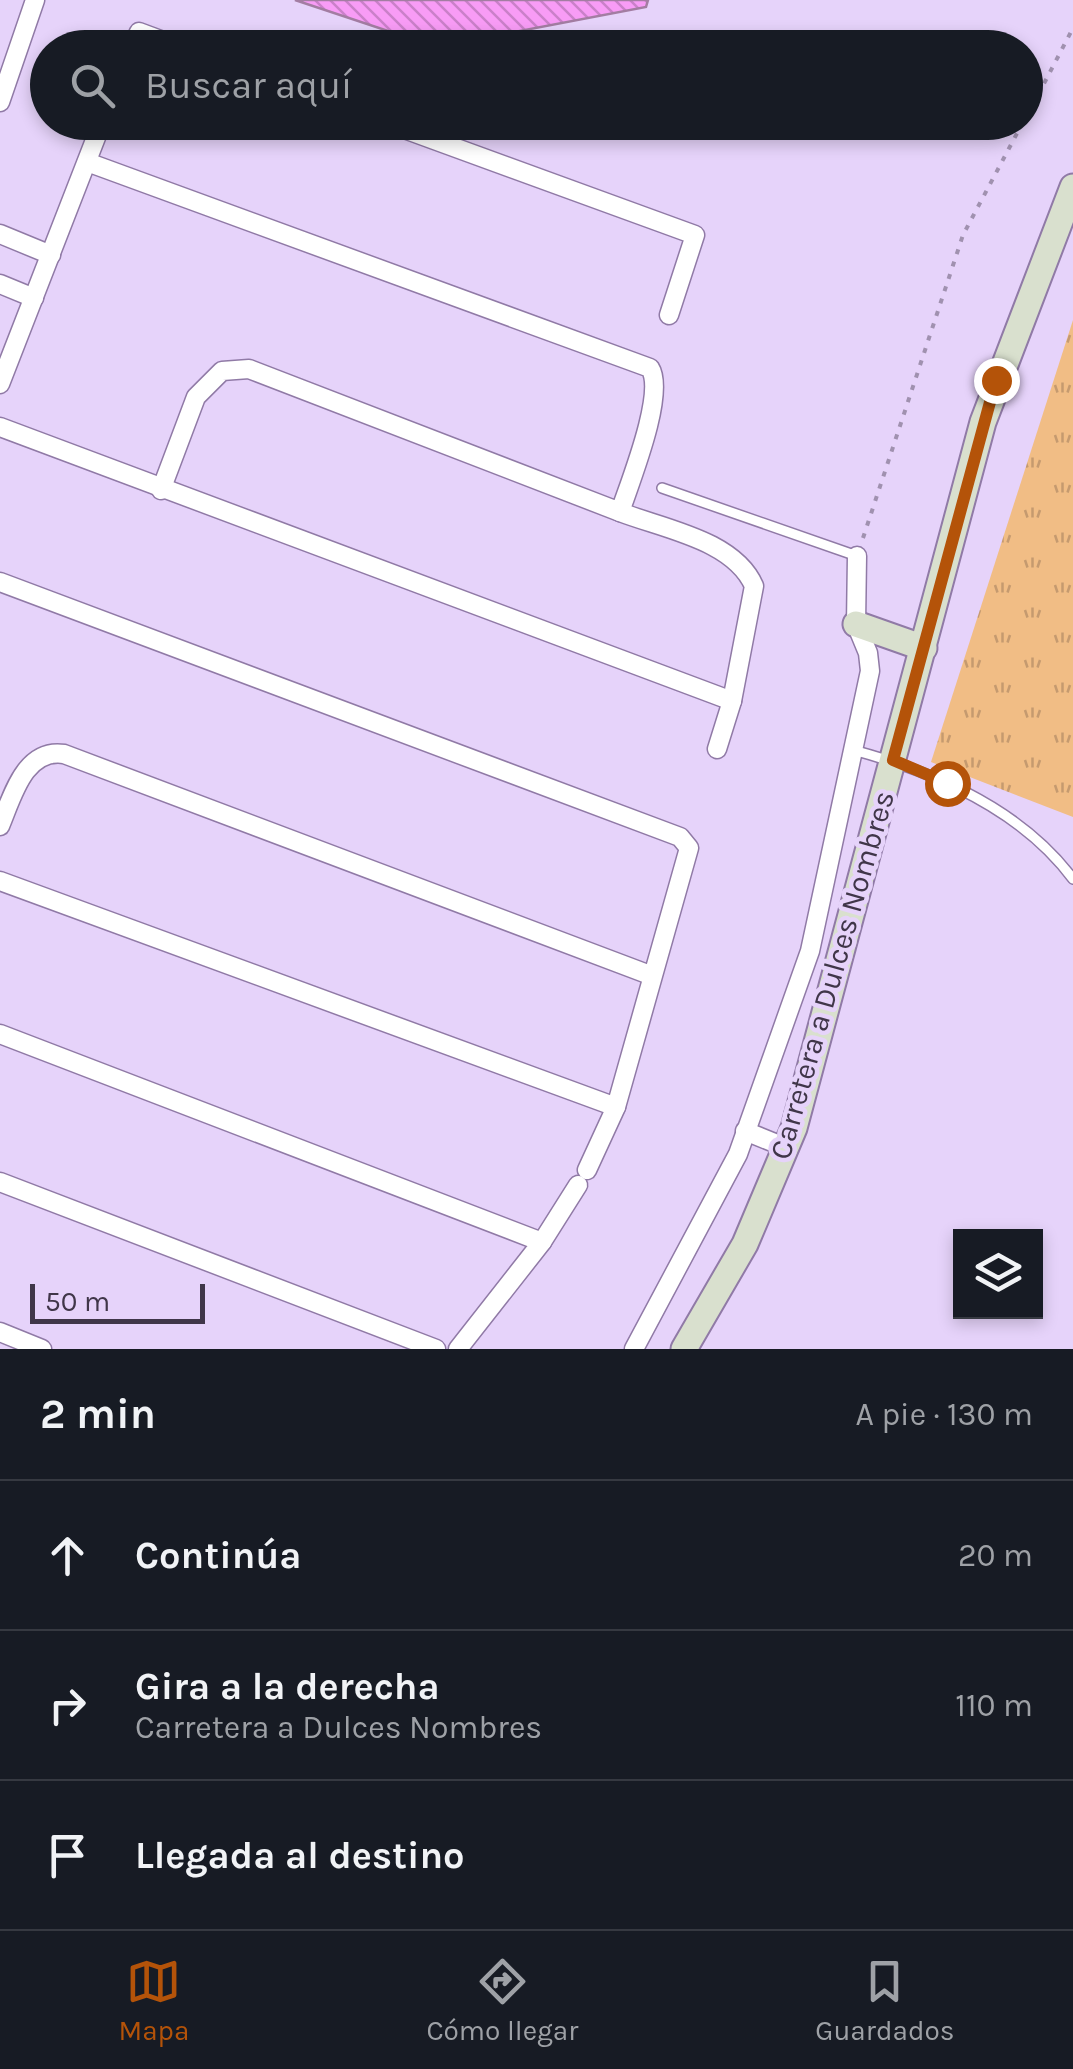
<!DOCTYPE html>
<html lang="es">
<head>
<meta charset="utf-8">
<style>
  :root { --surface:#171b24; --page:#20242c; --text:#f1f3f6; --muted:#9ea1a6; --line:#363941; --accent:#b45309 }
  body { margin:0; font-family:Karla,sans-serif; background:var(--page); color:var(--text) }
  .controls { position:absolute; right:30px; bottom:30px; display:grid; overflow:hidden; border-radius:0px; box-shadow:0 5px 15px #0003 }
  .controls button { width:90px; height:90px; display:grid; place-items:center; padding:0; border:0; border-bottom:2px solid var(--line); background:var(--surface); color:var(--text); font:50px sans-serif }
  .scale { position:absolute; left:30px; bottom:25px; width:175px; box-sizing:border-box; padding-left:10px; border:5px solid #403649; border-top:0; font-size:28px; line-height:35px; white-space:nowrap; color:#403649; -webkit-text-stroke:8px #e6d3fa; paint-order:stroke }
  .stop { position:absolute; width:30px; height:30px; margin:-22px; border:8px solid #b45309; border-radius:50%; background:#fff }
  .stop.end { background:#b45309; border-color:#fff; box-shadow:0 2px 10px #0008 }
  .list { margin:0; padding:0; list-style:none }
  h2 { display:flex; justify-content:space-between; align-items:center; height:130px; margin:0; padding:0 40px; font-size:42px }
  h2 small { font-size:32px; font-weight:400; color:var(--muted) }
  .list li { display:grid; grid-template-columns:65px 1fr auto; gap:30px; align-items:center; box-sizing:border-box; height:150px; padding:0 40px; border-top:2px solid var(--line) }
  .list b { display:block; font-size:38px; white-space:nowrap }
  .list p { margin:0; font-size:32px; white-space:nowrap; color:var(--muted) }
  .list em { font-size:32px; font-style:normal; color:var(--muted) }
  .icon { flex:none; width:55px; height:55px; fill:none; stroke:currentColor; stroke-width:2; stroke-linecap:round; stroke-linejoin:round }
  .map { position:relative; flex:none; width:1073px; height:1349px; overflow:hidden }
  .search { position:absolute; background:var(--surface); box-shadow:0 5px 15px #0003; left:30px; right:30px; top:30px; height:110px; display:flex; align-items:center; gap:25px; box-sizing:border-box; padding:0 35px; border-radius:55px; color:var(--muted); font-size:38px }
  .sheet { height:580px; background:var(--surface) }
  nav { display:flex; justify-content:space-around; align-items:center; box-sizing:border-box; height:140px; border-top:2px solid var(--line); background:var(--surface); font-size:28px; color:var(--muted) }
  nav a { display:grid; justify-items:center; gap:5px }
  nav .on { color:var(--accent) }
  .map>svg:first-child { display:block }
</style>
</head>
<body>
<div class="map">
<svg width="1073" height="1349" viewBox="0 0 1073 1349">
  <defs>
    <pattern id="grass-tufts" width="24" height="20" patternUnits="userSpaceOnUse" patternTransform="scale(2.5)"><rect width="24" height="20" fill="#f1bd85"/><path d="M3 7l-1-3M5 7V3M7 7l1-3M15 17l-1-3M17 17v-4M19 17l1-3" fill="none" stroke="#c59a6f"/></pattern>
    <pattern id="building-back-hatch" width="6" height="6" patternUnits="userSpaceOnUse" patternTransform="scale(2.5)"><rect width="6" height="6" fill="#f89cf6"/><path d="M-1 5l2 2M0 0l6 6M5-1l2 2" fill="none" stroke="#ca80c9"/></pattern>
  </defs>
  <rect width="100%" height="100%" fill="#e6d3fa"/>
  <path fill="url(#grass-tufts)" d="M1073,320V817L931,762Z"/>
  <path fill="url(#building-back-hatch)" stroke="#a37da2" stroke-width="2.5" d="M295,0H648L646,7L436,47Z"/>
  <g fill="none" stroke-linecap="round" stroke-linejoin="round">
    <g stroke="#907aa6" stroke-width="12">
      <g id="lane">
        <path d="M662,488L857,556"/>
        <path d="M853,750C935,772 1021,809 1073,879"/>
      </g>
    </g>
    <g stroke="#907aa6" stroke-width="21">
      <g id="street">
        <path d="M132,48L139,32L182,48"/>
        <path d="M0,102L35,0"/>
        <path d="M385,122L695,235L669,315"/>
        <path d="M87,162L650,368C666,393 630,482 620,512L249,369L222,371L196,397L161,490"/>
        <path d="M0,234L51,255"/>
        <path d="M0,284L34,298"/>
        <path d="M0,384L102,122"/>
        <path d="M0,427L732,701"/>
        <path d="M620,512C664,529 734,540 754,586L732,701L717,749"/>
        <path d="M0,582L680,837L689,848L616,1107L587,1170"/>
        <path d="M0,826C12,798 24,748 64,754L650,975"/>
        <path d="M0,881L616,1107"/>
        <path d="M0,1034L542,1242L458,1349"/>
        <path d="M745,1131L787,1148"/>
        <path d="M0,1182L436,1349"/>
        <path d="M542,1242L578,1185"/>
        <path d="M0,1332L42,1349"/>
        <path d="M634,1349L738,1154L810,951L870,671L868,653L856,624L857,556"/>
      </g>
    </g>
    <g stroke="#907aa6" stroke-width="29">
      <g id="secondary">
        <path d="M856,624L924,648"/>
        <path d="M684,1349L745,1244L794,1128L983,422L1073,187"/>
      </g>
    </g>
    <g stroke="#a091af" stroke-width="4" stroke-dasharray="5 8" stroke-linecap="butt">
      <path d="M1026,118L1073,28"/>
      <path d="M863,538L963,235L1023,122"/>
    </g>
    <use href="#lane" stroke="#fff" stroke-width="9"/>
    <use href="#street" stroke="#fff" stroke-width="18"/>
    <use href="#secondary" stroke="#d9e0ce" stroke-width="25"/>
  </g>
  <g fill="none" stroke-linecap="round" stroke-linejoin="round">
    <path stroke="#b45309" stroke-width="12" d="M947,783L893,760L996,380"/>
  </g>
  <g text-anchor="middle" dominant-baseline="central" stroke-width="9" stroke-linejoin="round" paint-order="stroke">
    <g font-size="30" fill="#403649" stroke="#e6d3fa">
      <text transform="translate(832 975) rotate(-74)">Carretera a Dulces Nombres</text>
    </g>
  </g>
</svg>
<div class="controls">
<button><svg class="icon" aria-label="layers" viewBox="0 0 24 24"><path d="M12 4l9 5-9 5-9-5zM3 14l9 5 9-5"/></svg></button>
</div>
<div class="scale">50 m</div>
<div class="stop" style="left:947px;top:783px"></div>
<div class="stop end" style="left:996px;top:380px"></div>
<div class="search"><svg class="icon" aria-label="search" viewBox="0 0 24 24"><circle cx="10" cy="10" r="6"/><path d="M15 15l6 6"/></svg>Buscar aquí</div>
</div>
<section class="sheet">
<h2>2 min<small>A pie · 130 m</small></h2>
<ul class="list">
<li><svg class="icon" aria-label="ahead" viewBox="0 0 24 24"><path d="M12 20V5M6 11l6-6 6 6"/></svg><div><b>Continúa</b></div><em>20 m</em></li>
<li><svg class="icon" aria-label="right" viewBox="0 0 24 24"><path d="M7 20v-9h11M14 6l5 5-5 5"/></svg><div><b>Gira a la derecha</b><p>Carretera a Dulces Nombres</p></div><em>110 m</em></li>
<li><svg class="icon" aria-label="arrive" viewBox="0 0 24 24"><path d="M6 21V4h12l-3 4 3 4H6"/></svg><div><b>Llegada al destino</b></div></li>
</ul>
</section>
<nav>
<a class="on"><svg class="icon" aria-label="map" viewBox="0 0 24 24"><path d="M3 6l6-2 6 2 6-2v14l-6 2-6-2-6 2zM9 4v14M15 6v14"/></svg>Mapa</a>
<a><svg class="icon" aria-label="directions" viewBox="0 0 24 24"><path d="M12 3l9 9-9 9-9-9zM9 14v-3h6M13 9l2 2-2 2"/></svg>Cómo llegar</a>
<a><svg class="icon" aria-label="saved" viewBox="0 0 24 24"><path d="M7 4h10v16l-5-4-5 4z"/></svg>Guardados</a>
</nav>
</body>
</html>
